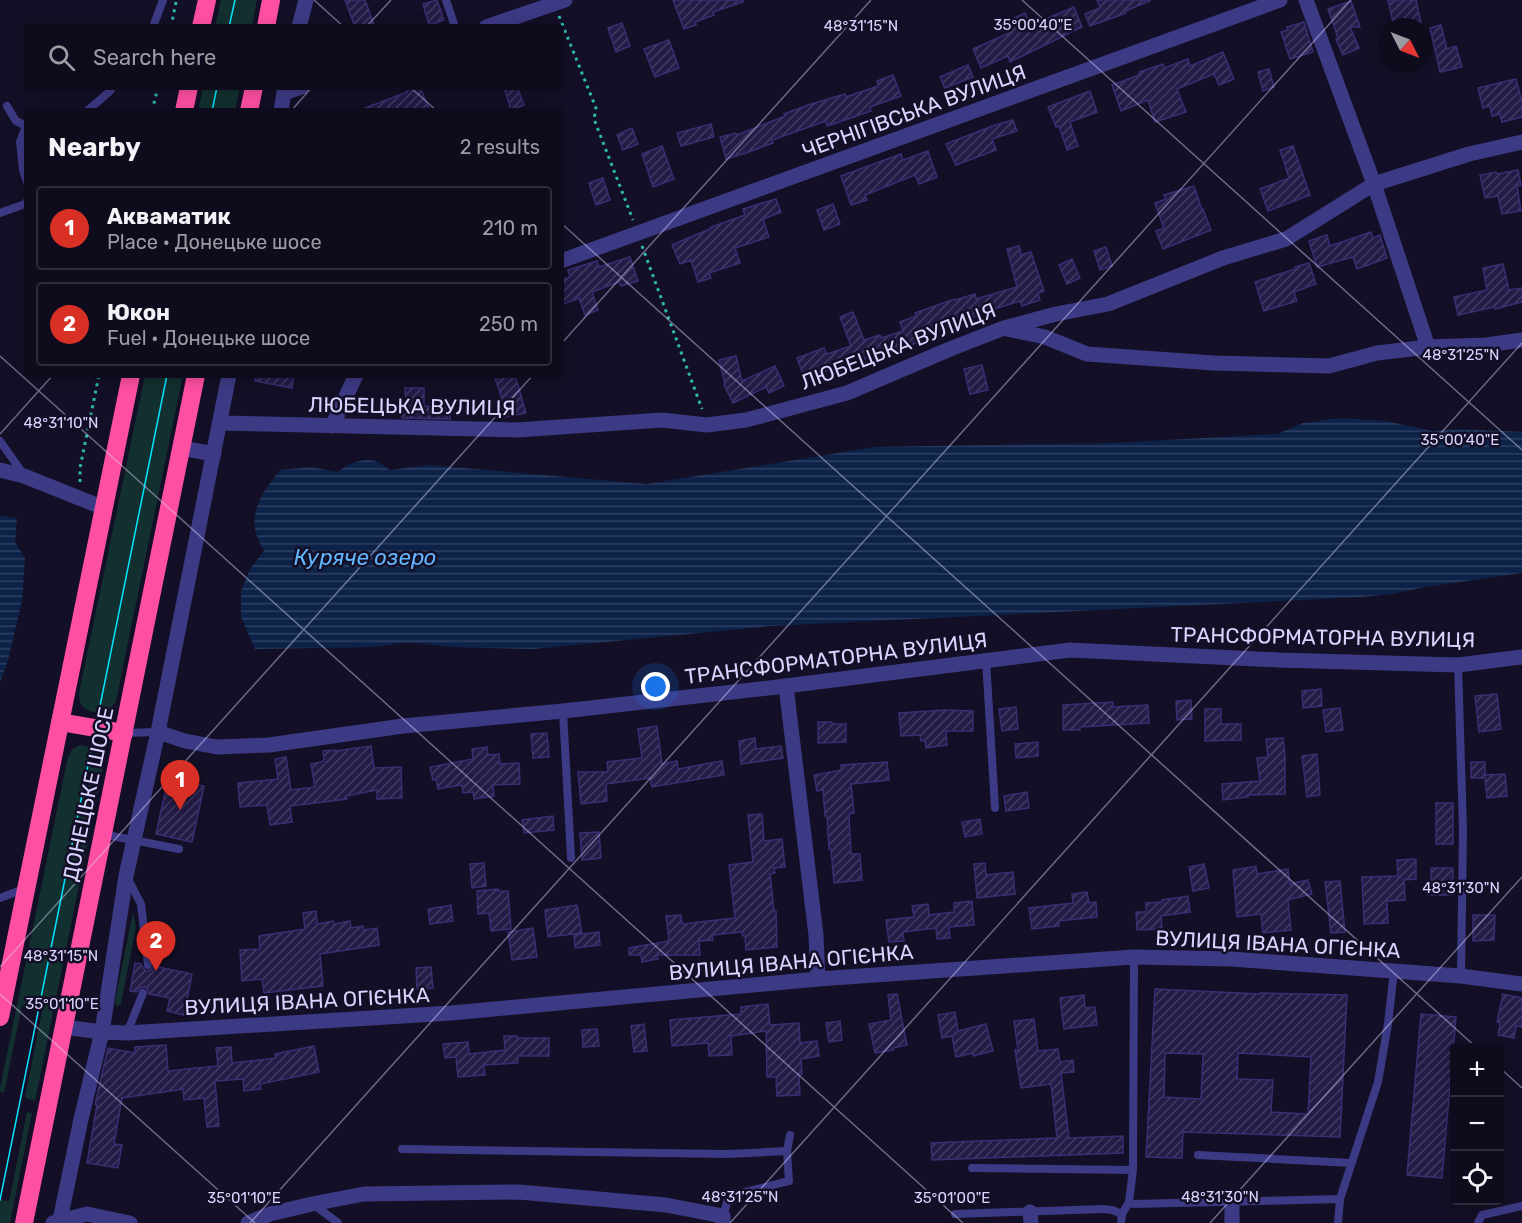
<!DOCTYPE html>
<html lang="en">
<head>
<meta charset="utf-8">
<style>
  :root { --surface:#0e0b1c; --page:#171425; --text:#f1f3f6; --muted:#9b9ba3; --line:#2e2b3b; --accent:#d93025 }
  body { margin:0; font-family:Rubik,sans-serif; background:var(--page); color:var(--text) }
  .controls { position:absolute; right:18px; bottom:18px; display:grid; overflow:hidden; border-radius:6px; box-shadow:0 3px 15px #0003 }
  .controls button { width:54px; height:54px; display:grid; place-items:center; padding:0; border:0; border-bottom:2px solid var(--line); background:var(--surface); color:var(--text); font:30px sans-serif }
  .compass { position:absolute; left:1378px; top:18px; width:54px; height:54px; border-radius:50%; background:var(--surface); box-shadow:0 3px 15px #0003; rotate:132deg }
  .you { position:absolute; left:656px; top:687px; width:21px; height:21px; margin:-15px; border:4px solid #fff; border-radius:50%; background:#1a73e8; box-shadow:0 0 0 9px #1a73e833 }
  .badge { display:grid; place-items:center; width:39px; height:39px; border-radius:50%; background:var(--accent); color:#fff; font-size:20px; font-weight:700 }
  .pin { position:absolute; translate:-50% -50px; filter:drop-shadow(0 2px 3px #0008) }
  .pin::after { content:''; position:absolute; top:32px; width:21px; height:18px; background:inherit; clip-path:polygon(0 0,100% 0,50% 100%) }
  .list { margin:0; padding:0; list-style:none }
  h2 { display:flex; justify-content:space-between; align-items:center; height:78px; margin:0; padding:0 24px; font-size:26px }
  h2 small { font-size:20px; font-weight:400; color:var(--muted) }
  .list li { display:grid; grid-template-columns:39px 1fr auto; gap:18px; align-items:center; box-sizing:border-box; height:84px; margin:0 12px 12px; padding:0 12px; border:2px solid var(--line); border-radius:6px }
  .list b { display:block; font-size:22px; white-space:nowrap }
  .list p { margin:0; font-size:20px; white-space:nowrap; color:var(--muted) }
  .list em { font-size:20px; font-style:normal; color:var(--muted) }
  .icon { flex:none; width:33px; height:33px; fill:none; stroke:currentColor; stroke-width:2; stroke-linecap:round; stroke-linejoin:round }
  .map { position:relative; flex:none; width:1522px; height:1223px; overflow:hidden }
  .search { position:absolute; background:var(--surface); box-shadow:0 3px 15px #0003; left:24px; top:24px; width:540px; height:66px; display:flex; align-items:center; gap:15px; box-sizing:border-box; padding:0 21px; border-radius:6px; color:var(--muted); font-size:22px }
  .panel { position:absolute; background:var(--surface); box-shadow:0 3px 15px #0003; left:24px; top:108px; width:540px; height:270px; border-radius:6px }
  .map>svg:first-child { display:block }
</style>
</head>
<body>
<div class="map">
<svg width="1522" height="1223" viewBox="0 0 1522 1223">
  <defs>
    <pattern id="water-rules" width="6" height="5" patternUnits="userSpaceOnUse" patternTransform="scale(1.5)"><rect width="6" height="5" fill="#0c2248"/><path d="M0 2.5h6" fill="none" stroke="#2f4163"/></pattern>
    <pattern id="building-hatch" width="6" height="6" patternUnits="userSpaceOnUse" patternTransform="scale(1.5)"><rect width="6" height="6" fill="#241b47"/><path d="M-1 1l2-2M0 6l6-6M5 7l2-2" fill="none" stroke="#433b63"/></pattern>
  </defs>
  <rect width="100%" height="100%" fill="#130f26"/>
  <g fill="#12302f">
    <path d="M221,0H257L252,27H215Z"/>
    <path d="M203,87H240L235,111H198Z"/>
    <path d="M145,375H183L116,701L111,708L103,714C88,711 79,710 79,693Z"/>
    <path d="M80,745L96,748L101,755L104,763L35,1101L25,1098L42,1011L22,1006L4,1093L0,1092V1088L68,756L73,749Z"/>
    <path d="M133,912L136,927L121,1004L118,1006H116L115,1001Z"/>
    <path d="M27,1112L32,1113L10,1223H0V1200L9,1201Z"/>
  </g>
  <g fill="url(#water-rules)">
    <path d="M1340,418L1385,421L1433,431L1460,429L1522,432V573L1426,587L1392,594L1362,597L771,626L533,649L452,647L415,643H400L375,647L255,649L241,617V591L250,569L264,551C261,545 256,536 255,529C252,505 266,488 280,470L311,467L337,472C349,464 363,456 378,462C382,464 386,468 390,470L428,465L647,484L875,447L1112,443L1277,434L1303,423Z"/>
    <path d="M3,516L17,518L15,542L25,558L22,601L8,660L0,682V517Z"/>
  </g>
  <g fill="url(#building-hatch)" stroke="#3b2d73" stroke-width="1.5" fill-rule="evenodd">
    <path d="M345,0H365L375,27H355Z"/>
    <path d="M437,0L444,20L429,25L423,4Z"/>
    <path d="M673,0H743V2L713,12L714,15L695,22L696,25L684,29Z"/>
    <path d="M1097,0H1150V1L1125,11L1126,13L1090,26L1085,14L1100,8Z"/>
    <path d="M1388,0H1416L1422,27H1394Z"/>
    <path d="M1351,1L1360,27H1350L1359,48L1343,55L1336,39L1338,38L1328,9Z"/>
    <path d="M1074,7L1082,27L1010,62L1008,56L981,68L973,49L1009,33L1004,23L1025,13L1031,25Z"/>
    <path d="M1304,22L1313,52L1290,59L1281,32L1288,30L1287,27Z"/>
    <path d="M622,23L630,46L616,52L608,28Z"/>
    <path d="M1441,25L1447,49L1456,46L1462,67L1440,72L1430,28Z"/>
    <path d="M669,40L679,68L655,77L644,49Z"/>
    <path d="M1223,52L1234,79L1219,85L1214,74L1177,89L1186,112L1155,122L1148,100L1121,111L1112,85L1139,75V72L1163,64L1164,68L1188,59L1190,66Z"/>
    <path d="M968,65L973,77L945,88L940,77Z"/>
    <path d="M1269,69L1274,87L1263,91L1258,72Z"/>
    <path d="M893,75L901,96L870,107L871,111L851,118L827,126L826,121L772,140L773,143L746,153L726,159L720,137L736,133L737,135L785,116L784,114L808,105L845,94L846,97L878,86L877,81Z"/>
    <path d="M1516,79L1522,102V117L1502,122L1500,114L1492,116L1490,106L1483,108L1478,88Z"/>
    <path d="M405,87H420L430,111H360V110L407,92Z"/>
    <path d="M504,87H517L524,105L511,110Z"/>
    <path d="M1090,91L1097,112L1070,122L1078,146L1067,150L1059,126L1056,127L1048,107Z"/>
    <path d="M1013,120L1017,131L992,139L996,150L956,165L946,144L995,125Z"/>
    <path d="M711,124L714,137L681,146L677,133Z"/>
    <path d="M632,128L638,144L623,150L617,135Z"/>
    <path d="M662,146L674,179L653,187L642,154Z"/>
    <path d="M1293,146L1310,195L1268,211L1260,189L1289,178L1280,150Z"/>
    <path d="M928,151L937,177L919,184L915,175L865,195L867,200L851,205L841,176L901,154L903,160Z"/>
    <path d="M1518,170L1521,185L1517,186L1521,211L1502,214L1498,196L1485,198L1480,175L1496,172L1497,174Z"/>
    <path d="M603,178L610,200L596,205L589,183Z"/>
    <path d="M1194,186L1202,210L1203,209L1211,230L1163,249L1156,231L1164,228L1155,203L1166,199L1164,195Z"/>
    <path d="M776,199L781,212L763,219L769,237L735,248L740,263L709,273L711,278L698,282L691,260L680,264L672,245L712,228L711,227L745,215L743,209Z"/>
    <path d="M833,204L840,224L824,230L817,210Z"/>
    <path d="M1371,232L1373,238L1380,235L1387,258L1357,269L1353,257L1317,267L1309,241L1327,235L1330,246Z"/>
    <path d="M1019,246L1021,255L1031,252L1044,291L1038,293L1040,300L1022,306L1020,301L981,313V315L950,324L951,326L918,337L920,342L819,373L820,375L805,380L797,358L824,348L827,354L851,346L840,317L853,312L864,340L880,335L881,338L903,331L900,322L916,316L915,313L954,299L955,300L975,294L976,299L1017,287L1007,249Z"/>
    <path d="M1106,247L1112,266L1100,270L1094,251Z"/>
    <path d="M630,257L638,281L621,286L619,282L592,292L598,310L585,315L579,298L561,305V280L570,277L568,270L597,261L599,267Z"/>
    <path d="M1072,259L1080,278L1067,284L1059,265Z"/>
    <path d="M1309,263L1316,284L1294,292L1297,301L1264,311L1255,282L1295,269V267Z"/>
    <path d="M1503,264L1509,290L1522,288V302L1495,309L1494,307L1458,315L1454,297L1487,290L1483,268Z"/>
    <path d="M736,356L742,381L775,366L784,386L769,393L766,387L733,403L724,385L725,384L719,360Z"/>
    <path d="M982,365L988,390L970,394L964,369Z"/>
    <path d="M256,375H294L292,388L255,381Z"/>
    <path d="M494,375H515L526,413L505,417L504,405Z"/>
    <path d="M405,388H424V406L451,408L450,419L402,418L403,405H406Z"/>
    <path d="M1321,689L1322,706L1303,708L1302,691Z"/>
    <path d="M1497,694L1501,729L1479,732L1475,696Z"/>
    <path d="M1191,700L1192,719L1177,720L1176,701Z"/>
    <path d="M1113,702V707L1148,705L1149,723L1080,727V730H1063V705Z"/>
    <path d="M1016,707L1018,729L1002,731L999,709Z"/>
    <path d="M1340,708L1343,730L1326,732L1323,710Z"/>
    <path d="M1205,709H1221V724H1241V740L1205,741Z"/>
    <path d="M945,710L973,711V731H946L947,745L926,748L925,741H921L920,735L901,736L899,713Z"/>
    <path d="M818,722H832V724H846V742L818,743Z"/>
    <path d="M657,726L662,764L677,761L678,769L722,761L724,775L652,787L650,778L606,784L607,801L581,804L578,772H608L607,762L642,758L638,729Z"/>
    <path d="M547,733L549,757L533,758L531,734Z"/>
    <path d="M755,738L756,749L781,746L783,758L741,764L739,741Z"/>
    <path d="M1283,738L1285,755V794L1247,795L1248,797L1223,800L1222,784L1260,781L1257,758L1268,757L1266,739Z"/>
    <path d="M1038,742V756L1016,758L1015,744Z"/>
    <path d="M371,746L374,768L401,767L402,798L377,799V790L346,796L347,799L290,806L292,822L270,825L267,805L240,807L238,783L278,779L275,759L286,757L291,790L315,787L311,764L324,761L323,751L335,750V751Z"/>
    <path d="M487,747L488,755L499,754L500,764L519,763L520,784L493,785L494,796L474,799L473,792L463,793L462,785L438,789L436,779L433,780L430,767L473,759L472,749Z"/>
    <path d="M1317,754L1320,795L1307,797L1302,756Z"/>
    <path d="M887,762L889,780L851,784L854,813L849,814L851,854H860L862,880L834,883L831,849H829L827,816H825L823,790L817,791L814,775L841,770V765Z"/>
    <path d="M1471,762H1485V775L1505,774L1507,796L1487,798L1485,778H1471Z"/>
    <path d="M168,779L204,786L192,842L156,834Z"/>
    <path d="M1027,792L1029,808L1006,811L1004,796Z"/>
    <rect x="1436" y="803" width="17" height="41"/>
    <path d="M762,814L764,841L782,839L785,867L774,868L775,873L770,874L774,911H776L777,947L746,950L745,936H743L742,932L712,935L713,940L699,941L700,955H657L658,959L642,962L641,955H629V948L669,941L666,916L681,915L682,924L735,918L729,865L753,862L748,815Z"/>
    <path d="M553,816L554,830L524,833L522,820Z"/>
    <path d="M980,819L982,834L965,837L962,822Z"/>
    <path d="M599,832L601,858L582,860L580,833Z"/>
    <path d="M1416,859V879L1404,880L1405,900L1387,901L1388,923L1364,924L1362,877L1398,876L1397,860Z"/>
    <path d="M484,863L486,886L472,888L470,864Z"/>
    <path d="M985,863L986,875L1013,872L1015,894L977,898L974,864Z"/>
    <path d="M1204,864L1209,888L1193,891L1189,867Z"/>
    <path d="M1256,866L1257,874L1288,869L1290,884L1308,880L1312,894L1288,900L1291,930L1263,933L1261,914L1237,917L1233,870Z"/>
    <rect x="1431" y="868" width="22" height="27"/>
    <path d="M1340,881L1345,932L1331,933L1325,882Z"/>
    <path d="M498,889V891H508L511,929L491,931L489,913L478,914L477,891Z"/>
    <path d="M1087,892L1089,903L1096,902L1097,917L1059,921V926L1032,929L1029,908L1073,903L1072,894Z"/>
    <path d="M1188,896L1190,912L1161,916L1162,929L1137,930L1136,912H1146V903L1162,902V900Z"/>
    <path d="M972,901L974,925L949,927L950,938L937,939L936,928L903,932L904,941L889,942L886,920L914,917L912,906L928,904L929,915L954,912V903Z"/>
    <path d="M451,905L453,921L430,924L428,909Z"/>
    <path d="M577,905L582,933L548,937L545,910Z"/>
    <path d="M316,911L317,924L333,921L334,924L350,921L351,928L363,926L364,930L377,928L379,945L320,954L323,986L264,993L262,979L242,981L240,950L260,949L259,936L305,929L303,913Z"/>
    <path d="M1473,915H1495L1494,940L1473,941Z"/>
    <path d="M533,928L537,957L512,960L508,932Z"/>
    <path d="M599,932L600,945L575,948L574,935Z"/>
    <path d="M135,963L141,964L143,968L146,971L151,970L154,966L192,974L184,1015L167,1011L170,998L149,994L148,990L145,987L140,988L137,992L130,991Z"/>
    <path d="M431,967L433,988L417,989L416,968Z"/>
    <path d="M1155,989L1260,994V993L1347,995L1340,1137L1183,1132L1182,1158L1146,1157ZM1165,1053L1203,1054L1201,1099L1164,1097ZM1238,1053L1311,1057L1308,1114L1271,1112L1273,1080L1237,1079Z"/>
    <path d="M897,994L907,1045L893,1048V1050L875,1053L869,1024L891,1020L888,995Z"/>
    <path d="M1503,994L1522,998V1027L1516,1026L1514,1038L1498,1035L1500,1023L1497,1022Z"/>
    <path d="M1084,995L1085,1008L1095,1007L1097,1025L1064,1029L1060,998Z"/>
    <path d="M768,1004L770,1025L799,1023L800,1043L817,1041L819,1056L801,1059L802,1075H799L800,1095L777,1096L776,1077H767L766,1031L731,1036L732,1055L709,1056L708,1043L672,1046L670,1020L741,1014V1007Z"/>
    <path d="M955,1012L958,1031L986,1024L993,1051L973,1056V1053L956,1057L952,1036L942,1038L938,1015Z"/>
    <path d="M1421,1014L1456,1017L1442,1178L1407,1175Z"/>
    <path d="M1034,1019L1038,1051L1058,1049L1060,1062L1073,1060L1074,1072L1061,1073L1069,1138L1123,1136V1153L932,1160L931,1143L1057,1138L1051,1084L1021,1088L1015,1050H1018L1014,1021Z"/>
    <path d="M840,1021L842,1040L829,1042L826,1023Z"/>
    <path d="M644,1024L647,1051L634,1052L631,1026Z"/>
    <path d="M597,1029L599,1046L583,1047L582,1030Z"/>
    <path d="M504,1036H517V1038H549V1056H518V1063L484,1065L485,1075L458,1077L456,1057L445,1058L443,1044L468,1042L469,1054L505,1050Z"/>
    <path d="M166,1045L168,1071L218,1066L216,1048L231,1047L232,1063L276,1058L275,1054L314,1046L319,1072L260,1084L261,1089L244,1091L243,1079L215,1081L219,1126L207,1127L204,1098L184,1100L183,1089L122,1098L114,1144L122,1145L118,1168L87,1163L97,1105L95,1104L108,1048L135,1053V1047Z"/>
  </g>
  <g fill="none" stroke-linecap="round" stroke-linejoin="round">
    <g stroke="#2fb8b0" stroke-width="3" stroke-dasharray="3 4.5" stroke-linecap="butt">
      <path d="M559,16L596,108L594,119L633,220"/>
      <path d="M171,27L176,2"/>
      <path d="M152,111L158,87"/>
      <path d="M642,246L702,409"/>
      <path d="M80,482V468L99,375"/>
    </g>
    <g stroke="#3d3a85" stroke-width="8">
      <path d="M446,0L455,27"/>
      <path d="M153,27L163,0"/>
      <path d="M7,106L16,121L27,126"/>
      <path d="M87,111L109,92L113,87"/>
      <path d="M26,126L20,142L23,170L27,182"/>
      <path d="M0,213L25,204L27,201"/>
      <path d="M0,441L24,475"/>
      <path d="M986,660L995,808"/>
      <path d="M1458,665L1463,829L1461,976"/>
      <path d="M563,711L571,858"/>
      <path d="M124,733L158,732"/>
      <path d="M102,834L179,849"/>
      <path d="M127,877L141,904L148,965"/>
      <path d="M0,898L26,888"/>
      <path d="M127,1033L143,993"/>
      <path d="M402,1149L727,1154L787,1151"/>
      <path d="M1198,1155L1351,1163"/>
      <path d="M972,1168L1133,1170"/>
      <path d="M1129,1202L1133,1204L1340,1199"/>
      <path d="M313,1204L338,1223"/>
      <path d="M955,1214L1103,1209L1112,1210L1122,1214"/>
      <path d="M723,1216L729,1196L789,1181L787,1151L790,1135"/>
      <path d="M1121,1223L1122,1214L1129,1202L1133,1170L1134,957"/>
      <path d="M1338,1223L1340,1199L1378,1082L1388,1024L1394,971"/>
      <path d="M1478,1223L1482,1215L1522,1206"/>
    </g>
    <g stroke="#3d3a85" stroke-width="15">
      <path d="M1306,0L1374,184L1428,347"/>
      <path d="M299,27L306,0"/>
      <path d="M486,27L565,0"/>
      <path d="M284,93L302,87"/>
      <path d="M281,111L285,87"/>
      <path d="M561,261L1280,0"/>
      <path d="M1007,329L1045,337L1087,354L1214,363L1329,366L1377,353L1428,347L1487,345L1522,340"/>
      <path d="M220,423L517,430L662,420L707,425L746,420L847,393L950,349L1004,328L1056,314L1108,304L1223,258L1286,239L1374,184L1469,154L1522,142"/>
      <path d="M332,426L356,375"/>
      <path d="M181,448L214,454"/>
      <path d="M0,470L24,476L104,508"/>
      <path d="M786,686L816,935L818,979"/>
      <path d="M158,732L185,741L217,747L269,745L403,726L563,711L786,686L1070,650L1278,660L1458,665L1522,657"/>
      <path d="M63,1027L102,1032L127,1033L451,1013L818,979L1134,957L1231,959L1461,976L1522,984"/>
      <path d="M1232,1201V1223"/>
      <path d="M1030,1212L1031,1223"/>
      <path d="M60,1220L81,1119L102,1032L126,876L158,732L229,375"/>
      <path d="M53,1223L87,1214L130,1223"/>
      <path d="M248,1223L270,1214L312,1204L364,1194L519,1192L666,1205L723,1216V1223"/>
    </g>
    <g stroke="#ff4fa3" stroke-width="18">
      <path d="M201,27L207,0"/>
      <path d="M266,27L271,0"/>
      <path d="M184,111L189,87"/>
      <path d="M249,111L254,87"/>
      <path d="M60,722L124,733"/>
      <path d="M0,1017L131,375"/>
      <path d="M24,1223L196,375"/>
    </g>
    <g stroke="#00e5ff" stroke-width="1.5">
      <path d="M229,27L235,0"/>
      <path d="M212,111L217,87"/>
      <path d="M0,1200L167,375"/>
    </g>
  </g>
  <path fill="none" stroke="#d9d4ff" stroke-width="1.5" stroke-opacity="0.45" d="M314,0L344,27M1022,0L1522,450M366,27L391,0M410,87L437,111M291,111L312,87M561,223L1477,1048M561,344L871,0M0,356L963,1223M0,434L53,375M0,967L533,375M0,994L255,1223M1500,1068L1522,1088M250,1223L1351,0M730,1223L1522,343M1210,1223L1522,877"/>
  <g text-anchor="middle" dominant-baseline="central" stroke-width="5" stroke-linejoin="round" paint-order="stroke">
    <g font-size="21" fill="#d9d4ff" stroke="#130f26">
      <text transform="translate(914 111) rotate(-20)">ЧЕРНІГІВСЬКА ВУЛИЦЯ</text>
      <text transform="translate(898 346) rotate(-21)">ЛЮБЕЦЬКА ВУЛИЦЯ</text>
      <text transform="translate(412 406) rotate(1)">ЛЮБЕЦЬКА ВУЛИЦЯ</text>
      <text transform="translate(1323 637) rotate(1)">ТРАНСФОРМАТОРНА ВУЛИЦЯ</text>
      <text transform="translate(836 658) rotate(-7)">ТРАНСФОРМАТОРНА ВУЛИЦЯ</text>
      <text transform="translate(88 794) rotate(-78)">ДОНЕЦЬКЕ ШОСЕ</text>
      <text transform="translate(1278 944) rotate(3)">ВУЛИЦЯ ІВАНА ОГІЄНКА</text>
      <text transform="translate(791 962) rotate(-5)">ВУЛИЦЯ ІВАНА ОГІЄНКА</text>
      <text transform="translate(307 1001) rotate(-3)">ВУЛИЦЯ ІВАНА ОГІЄНКА</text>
    </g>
    <g font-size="22" font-style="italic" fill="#62b6ff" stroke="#130f26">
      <text x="365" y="557">Куряче озеро</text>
    </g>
  </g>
  <g font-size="15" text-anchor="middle" fill="#d9d4ff" stroke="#130f26" stroke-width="5" stroke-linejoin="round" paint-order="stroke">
    <text x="1033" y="30">35°00'40"E</text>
    <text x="861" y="31">48°31'15"N</text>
    <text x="1461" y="360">48°31'25"N</text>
    <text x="61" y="428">48°31'10"N</text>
    <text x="1460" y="445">35°00'40"E</text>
    <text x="1461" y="893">48°31'30"N</text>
    <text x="61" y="961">48°31'15"N</text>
    <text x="62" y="1009">35°01'10"E</text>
    <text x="740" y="1202">48°31'25"N</text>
    <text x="1220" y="1202">48°31'30"N</text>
    <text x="244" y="1203">35°01'10"E</text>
    <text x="952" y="1203">35°01'00"E</text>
  </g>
</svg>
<div class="controls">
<button>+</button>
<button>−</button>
<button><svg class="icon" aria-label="locate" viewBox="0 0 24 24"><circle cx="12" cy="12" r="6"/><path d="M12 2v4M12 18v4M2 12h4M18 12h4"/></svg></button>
</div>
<svg class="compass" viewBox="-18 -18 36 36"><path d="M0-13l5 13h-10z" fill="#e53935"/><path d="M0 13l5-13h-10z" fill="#9b9ba3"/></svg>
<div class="you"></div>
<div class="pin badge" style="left:180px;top:810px">1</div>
<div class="pin badge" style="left:156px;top:971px">2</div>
<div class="search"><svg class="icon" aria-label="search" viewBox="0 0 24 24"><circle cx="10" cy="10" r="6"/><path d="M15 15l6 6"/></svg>Search here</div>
<section class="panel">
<h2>Nearby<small>2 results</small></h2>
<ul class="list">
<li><span class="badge">1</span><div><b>Акваматик</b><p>Place · Донецьке шосе</p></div><em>210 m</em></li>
<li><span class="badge">2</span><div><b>Юкон</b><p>Fuel · Донецьке шосе</p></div><em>250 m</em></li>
</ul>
</section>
</div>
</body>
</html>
